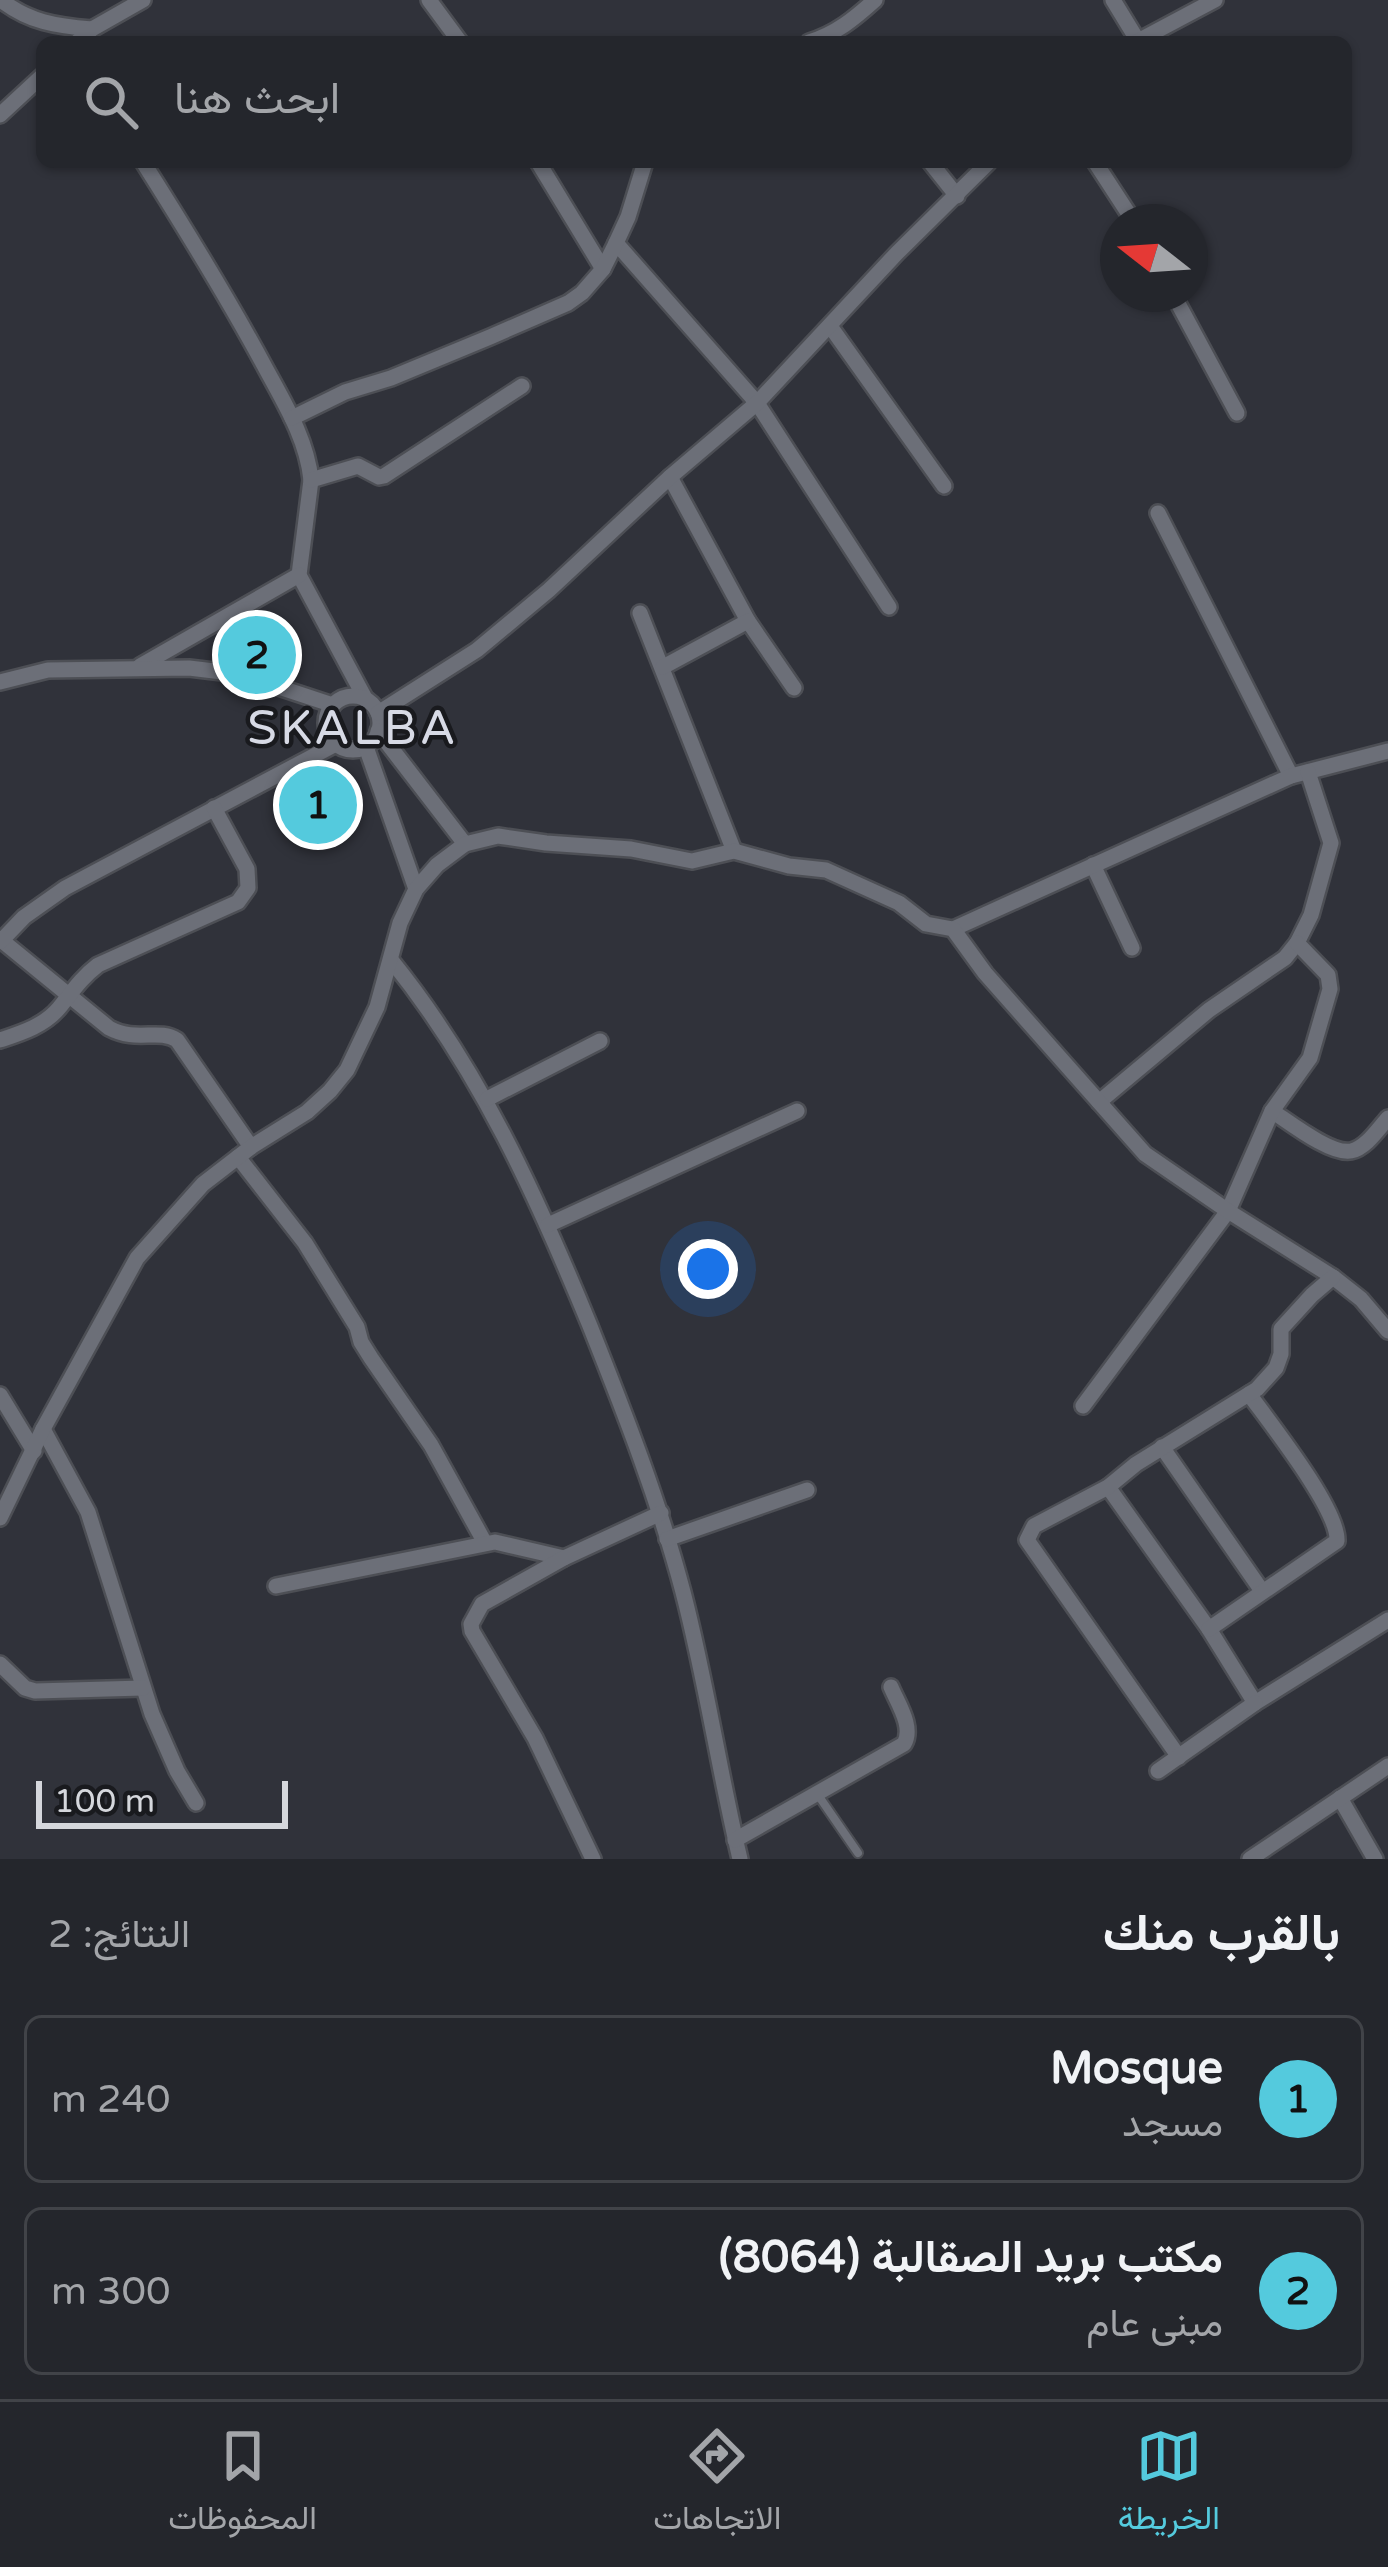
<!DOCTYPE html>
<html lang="ar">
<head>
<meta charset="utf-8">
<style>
  :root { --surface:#24262c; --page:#2c2e34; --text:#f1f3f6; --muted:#a3a5a9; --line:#414348; --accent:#54cadd }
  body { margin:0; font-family:"Varela Round",Vazirmatn,sans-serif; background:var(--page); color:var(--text); direction:rtl }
  .compass { position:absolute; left:1100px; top:204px; width:108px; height:108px; border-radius:50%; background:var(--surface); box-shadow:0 3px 9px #0004; rotate:287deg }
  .scale { position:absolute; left:36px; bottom:30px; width:252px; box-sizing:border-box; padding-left:12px; border:6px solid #d5d7dc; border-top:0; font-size:33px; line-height:42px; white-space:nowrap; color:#d5d7dc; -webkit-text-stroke:9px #191a1e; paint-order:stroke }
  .you { position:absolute; left:708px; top:1269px; width:42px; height:42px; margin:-30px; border:9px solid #fff; border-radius:50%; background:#1a73e8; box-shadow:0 0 0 18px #1a73e833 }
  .badge { display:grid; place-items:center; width:78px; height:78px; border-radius:50%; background:var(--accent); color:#111; font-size:39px; font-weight:700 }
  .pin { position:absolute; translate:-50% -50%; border:6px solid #fff; box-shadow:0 3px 12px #0006 }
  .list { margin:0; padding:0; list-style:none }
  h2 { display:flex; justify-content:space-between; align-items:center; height:156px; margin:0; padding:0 48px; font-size:51px }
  h2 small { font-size:39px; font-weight:400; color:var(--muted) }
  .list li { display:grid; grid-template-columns:78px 1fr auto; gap:36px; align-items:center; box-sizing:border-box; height:168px; margin:0 24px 24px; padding:0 24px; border:3px solid var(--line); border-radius:18px }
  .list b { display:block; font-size:45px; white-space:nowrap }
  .list p { margin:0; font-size:39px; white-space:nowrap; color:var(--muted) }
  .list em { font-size:39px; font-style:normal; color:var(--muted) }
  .icon { flex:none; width:66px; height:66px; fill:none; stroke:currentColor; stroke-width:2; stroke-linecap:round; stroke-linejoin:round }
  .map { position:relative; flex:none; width:1388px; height:1859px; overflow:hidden; direction:ltr }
  .search { position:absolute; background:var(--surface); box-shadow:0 3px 9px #0004; left:36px; right:36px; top:36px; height:132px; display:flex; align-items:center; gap:30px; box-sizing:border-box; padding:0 42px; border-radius:18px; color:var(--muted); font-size:45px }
  .sheet { height:540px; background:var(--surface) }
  nav { display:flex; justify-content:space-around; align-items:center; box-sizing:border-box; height:168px; border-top:3px solid var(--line); background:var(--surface); font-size:33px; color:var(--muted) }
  nav a { display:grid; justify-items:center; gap:6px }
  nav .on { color:var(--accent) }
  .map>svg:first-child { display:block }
</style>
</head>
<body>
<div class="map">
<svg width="1388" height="1859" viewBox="0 0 1388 1859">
  <rect width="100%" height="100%" fill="#30323a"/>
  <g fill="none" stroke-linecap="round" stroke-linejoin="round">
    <g stroke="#4d4f55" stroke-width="12">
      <path id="service" d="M818,1795L858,1853"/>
    </g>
    <g stroke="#4d4f55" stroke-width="20">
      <g id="minor">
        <path d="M1,0C29,22 56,26 92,29"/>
        <path d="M429,0L460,42"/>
        <path d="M1113,0L1138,41"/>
        <path d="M77,42L92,29L143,0"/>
        <path d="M809,42C836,34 855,18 875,0"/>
        <path d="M1136,42L1215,0"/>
        <path d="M0,115L42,76"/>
        <path d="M143,162C186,230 228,298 266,369C285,404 307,440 311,480L299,575L366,700"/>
        <path d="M538,162L603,269"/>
        <path d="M930,162L957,196"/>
        <path d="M1095,162L1134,222"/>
        <path d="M616,243L757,403L889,607"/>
        <path d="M1173,294L1237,413"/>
        <path d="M830,326L944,486"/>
        <path d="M292,418L345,392L391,378L490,337L568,303L582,293L603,269L616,243L628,217L645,162"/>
        <path d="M670,477L748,621L794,688"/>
        <path d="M311,480L358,466L379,477L384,476L522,386"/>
        <path d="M1158,513L1291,776"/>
        <path d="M640,613L734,851"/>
        <path d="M140,666L299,575"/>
        <path d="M663,667L748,621"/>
        <path d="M0,682L48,670L189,668L239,674L333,705"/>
        <circle cx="353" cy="723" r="27"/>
        <path d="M378,713L477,650L549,590L670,477L757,403L897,253L989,162"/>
        <path d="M378,731L465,844"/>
        <path d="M366,747L416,889"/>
        <path d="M1093,865L1132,948"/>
        <path d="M953,929L1291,776L1388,751"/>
        <path d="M0,939L109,1028C137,1043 158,1028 177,1040L251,1147"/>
        <path d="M1,941L24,917L65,888L336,744"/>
        <path d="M391,960C480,1070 537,1197 590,1326C625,1414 659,1501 683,1592C706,1680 719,1771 740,1859"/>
        <path d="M0,1040C21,1033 44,1026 59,1008C72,992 81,978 98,965L238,902L248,888L247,869L214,808"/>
        <path d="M487,1099L600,1041"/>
        <path d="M1099,1102L1209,1010L1285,958L1297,943L1311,915L1331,843L1308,772"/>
        <path d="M1272,1111C1289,1122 1331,1155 1351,1151C1366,1148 1378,1129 1388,1118"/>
        <path d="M238,1157L305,1243L357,1327L361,1342L371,1358L431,1445L485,1543"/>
        <path d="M548,1225L797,1111"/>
        <path d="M0,1395L34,1451"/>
        <path d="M1083,1406L1228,1211L1272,1111L1310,1058L1330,989L1328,975L1297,943"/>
        <path d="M43,1429L88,1512L152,1714L177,1771L196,1803"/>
        <path d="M1162,1447L1262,1591"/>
        <path d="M1108,1487L1209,1629L1255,1703L1388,1620"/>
        <path d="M0,1518L43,1429L137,1258L203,1184L251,1147L307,1112L330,1091L347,1070L377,1007L400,923L416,889L437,865L465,844L498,836L546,843L631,849L692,861L734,851L789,866L826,870L899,903L926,924L953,929L985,973L1145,1154L1228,1211L1333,1277L1361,1299L1388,1331"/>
        <path d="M667,1539L807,1490"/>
        <path d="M276,1586L495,1542L564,1558"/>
        <path d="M1209,1629L1337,1541C1339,1510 1270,1423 1249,1394"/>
        <path d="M0,1664L25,1688L35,1691L143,1688"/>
        <path d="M1179,1757L1027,1540L1034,1526L1108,1487L1136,1464L1257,1389L1276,1368L1281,1354V1329L1312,1295L1333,1277"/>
        <path d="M1158,1771L1255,1703"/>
        <path d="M1340,1798L1375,1859"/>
        <path d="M735,1840L904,1744C914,1727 898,1704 891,1687"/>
        <path d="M593,1859L535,1738L472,1631L471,1624L482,1604L564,1558L661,1513"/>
        <path d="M1250,1859L1388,1766"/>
      </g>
    </g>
    <use href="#service" stroke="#6c6f78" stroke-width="8"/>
    <use href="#minor" stroke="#6c6f78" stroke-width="15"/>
  </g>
  <g text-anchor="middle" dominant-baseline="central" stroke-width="9" stroke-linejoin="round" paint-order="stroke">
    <g font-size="48" letter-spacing="3" fill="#d7dae5" stroke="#191a1e">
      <text x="353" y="729">SKALBA</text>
    </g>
  </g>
</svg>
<svg class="compass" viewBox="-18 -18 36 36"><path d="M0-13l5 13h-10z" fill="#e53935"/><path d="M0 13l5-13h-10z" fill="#a3a5a9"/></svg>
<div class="scale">100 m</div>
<div class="you"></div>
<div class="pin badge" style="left:318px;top:805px">1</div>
<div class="pin badge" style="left:257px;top:655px">2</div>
<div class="search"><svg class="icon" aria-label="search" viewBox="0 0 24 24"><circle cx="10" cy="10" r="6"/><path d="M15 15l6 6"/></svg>ابحث هنا</div>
</div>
<section class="sheet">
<h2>بالقرب منك<small>النتائج: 2</small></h2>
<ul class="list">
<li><span class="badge">1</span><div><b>Mosque</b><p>مسجد</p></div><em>240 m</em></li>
<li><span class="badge">2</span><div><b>مكتب بريد الصقالبة (8064)</b><p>مبنى عام</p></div><em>300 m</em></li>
</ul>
</section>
<nav>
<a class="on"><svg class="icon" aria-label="map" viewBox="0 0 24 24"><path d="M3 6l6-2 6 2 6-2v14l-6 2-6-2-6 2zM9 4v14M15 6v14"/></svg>الخريطة</a>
<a><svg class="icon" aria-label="directions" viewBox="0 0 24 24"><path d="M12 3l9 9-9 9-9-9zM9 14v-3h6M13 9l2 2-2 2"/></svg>الاتجاهات</a>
<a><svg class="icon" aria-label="saved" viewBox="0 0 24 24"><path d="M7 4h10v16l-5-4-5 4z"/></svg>المحفوظات</a>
</nav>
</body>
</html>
